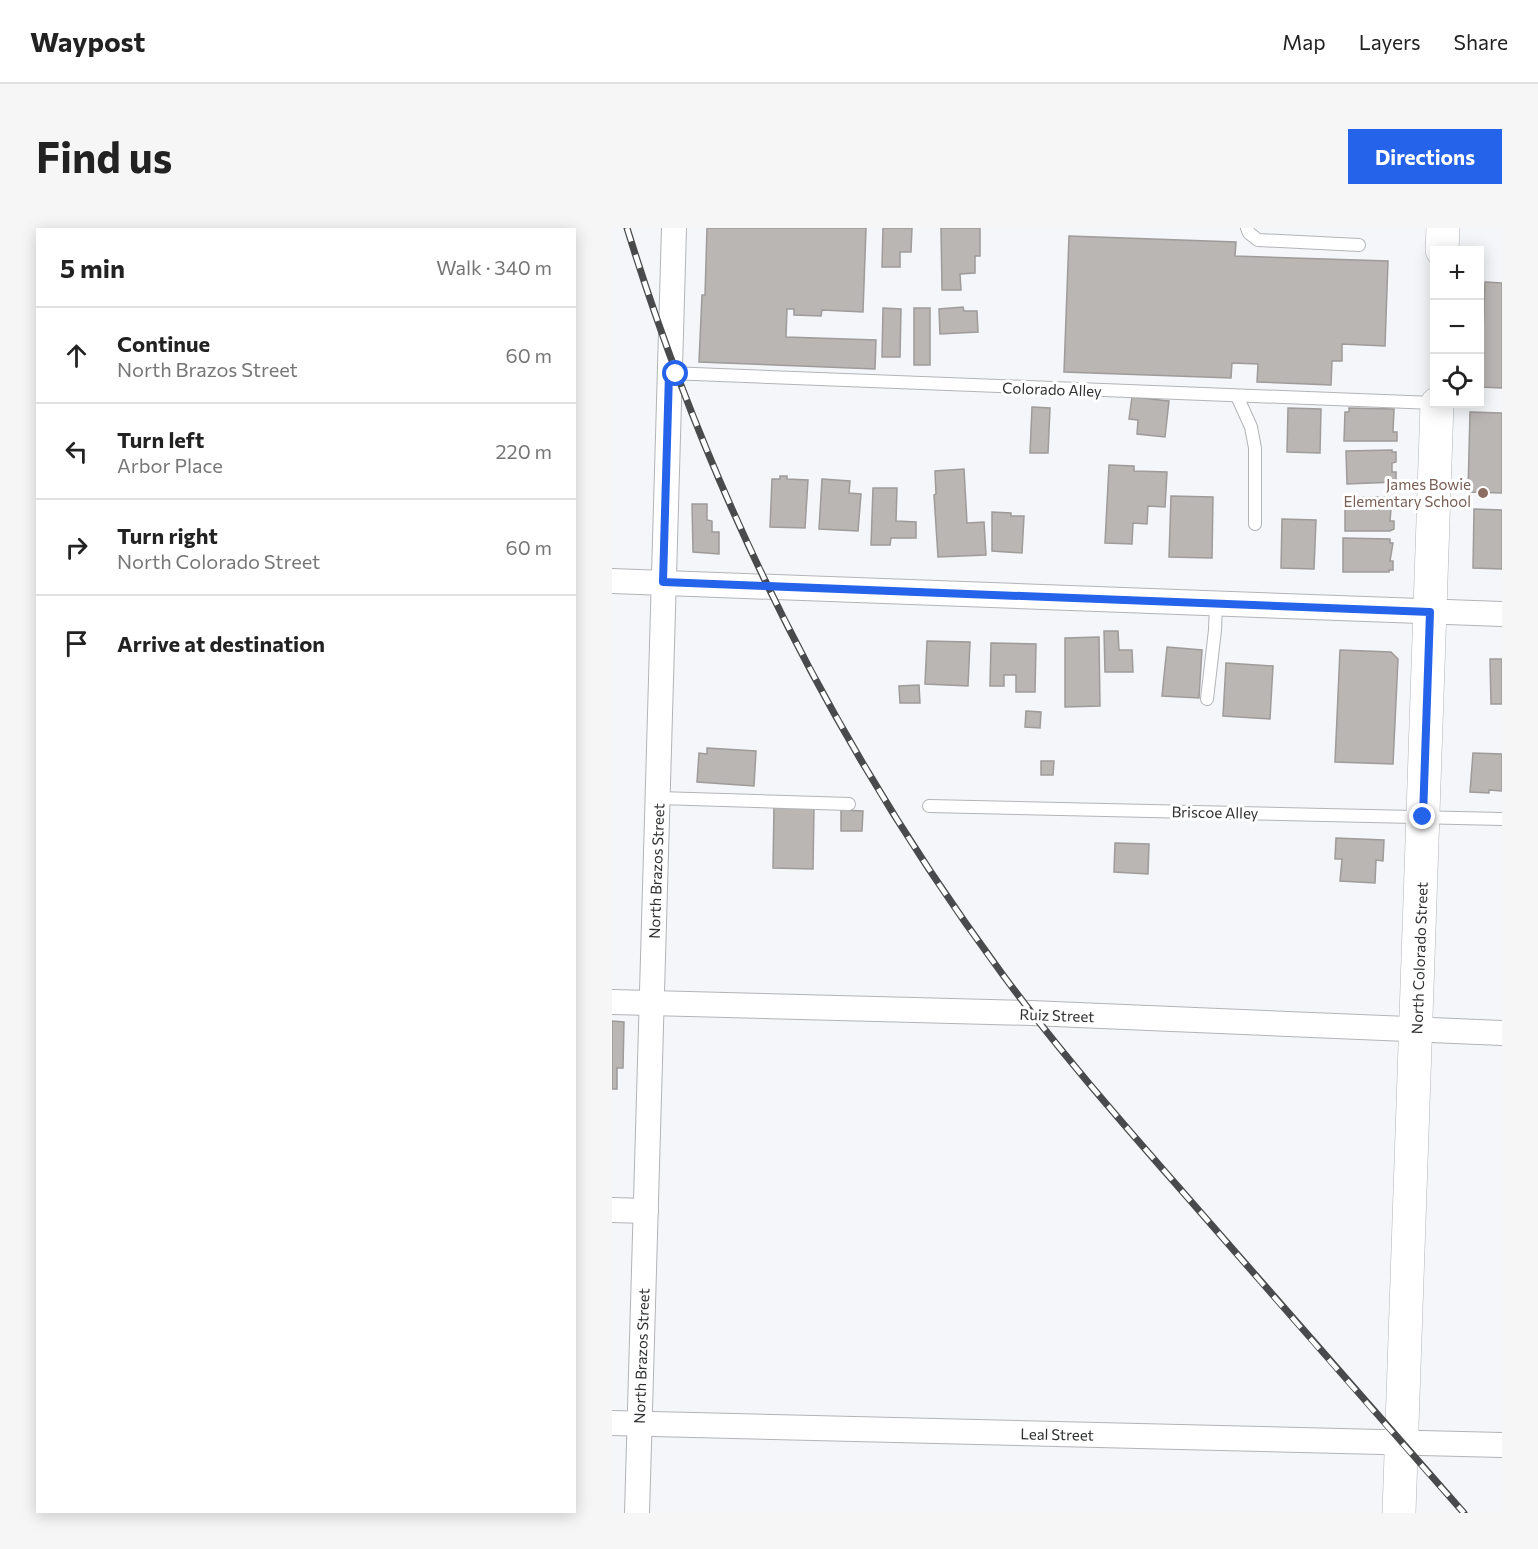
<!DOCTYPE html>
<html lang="en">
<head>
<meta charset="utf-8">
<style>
  :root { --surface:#fff; --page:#f6f6f6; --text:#222; --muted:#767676; --line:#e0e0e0; --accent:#2563eb }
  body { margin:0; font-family:Commissioner,sans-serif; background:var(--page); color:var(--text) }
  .controls { position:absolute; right:18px; top:18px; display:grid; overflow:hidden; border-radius:0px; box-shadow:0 3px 15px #0003 }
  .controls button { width:54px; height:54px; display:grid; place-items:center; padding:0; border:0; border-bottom:2px solid var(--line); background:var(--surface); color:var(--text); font:30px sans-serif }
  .stop { position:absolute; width:18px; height:18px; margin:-14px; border:4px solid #2563eb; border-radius:50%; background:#fff }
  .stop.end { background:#2563eb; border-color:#fff; box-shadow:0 2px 6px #0008 }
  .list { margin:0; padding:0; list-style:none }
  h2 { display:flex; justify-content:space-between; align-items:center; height:78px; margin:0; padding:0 24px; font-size:26px }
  h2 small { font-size:20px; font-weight:400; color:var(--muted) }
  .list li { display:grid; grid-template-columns:39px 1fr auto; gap:18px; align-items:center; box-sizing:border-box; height:96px; padding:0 24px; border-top:2px solid var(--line) }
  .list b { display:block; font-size:22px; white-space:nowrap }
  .list p { margin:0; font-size:20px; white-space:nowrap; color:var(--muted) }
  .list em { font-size:20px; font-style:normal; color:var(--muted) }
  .icon { flex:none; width:33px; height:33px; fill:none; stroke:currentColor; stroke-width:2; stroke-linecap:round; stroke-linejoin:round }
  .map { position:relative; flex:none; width:890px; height:1285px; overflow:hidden; border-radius:0px }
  header { display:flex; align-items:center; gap:36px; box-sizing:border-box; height:84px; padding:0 30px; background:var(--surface); border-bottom:2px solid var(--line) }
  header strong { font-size:28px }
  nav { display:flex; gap:33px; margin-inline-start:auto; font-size:21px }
  .intro { display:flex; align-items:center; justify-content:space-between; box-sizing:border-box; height:144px; padding:0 36px }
  h1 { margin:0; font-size:42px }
  .button { padding:15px 27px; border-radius:0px; background:var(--accent); color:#fff; font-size:21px; font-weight:700 }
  main { display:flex; gap:36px; padding:0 36px }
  aside { flex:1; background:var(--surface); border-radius:0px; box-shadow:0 3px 15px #0003 }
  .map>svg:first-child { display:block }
</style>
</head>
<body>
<header>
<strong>Waypost</strong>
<nav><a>Map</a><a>Layers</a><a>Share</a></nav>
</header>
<div class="intro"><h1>Find us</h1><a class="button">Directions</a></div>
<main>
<aside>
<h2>5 min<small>Walk · 340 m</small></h2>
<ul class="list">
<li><svg class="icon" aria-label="ahead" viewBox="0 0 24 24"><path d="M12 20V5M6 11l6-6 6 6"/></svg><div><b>Continue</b><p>North Brazos Street</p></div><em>60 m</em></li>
<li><svg class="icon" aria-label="left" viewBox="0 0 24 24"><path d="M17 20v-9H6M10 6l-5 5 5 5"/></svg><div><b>Turn left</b><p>Arbor Place</p></div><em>220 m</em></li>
<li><svg class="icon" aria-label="right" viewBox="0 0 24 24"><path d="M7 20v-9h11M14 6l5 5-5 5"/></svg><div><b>Turn right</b><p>North Colorado Street</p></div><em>60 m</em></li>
<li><svg class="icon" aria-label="arrive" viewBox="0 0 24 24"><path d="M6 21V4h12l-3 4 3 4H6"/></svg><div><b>Arrive at destination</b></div></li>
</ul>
</aside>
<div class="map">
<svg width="890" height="1285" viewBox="0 0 890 1285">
  <rect width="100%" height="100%" fill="#f4f6f9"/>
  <g fill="#b9b6b4" stroke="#9e9b9a" stroke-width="1.5">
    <path d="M95,0H254L251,84L210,82L209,88L182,87V81H175L174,109L264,112L263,141L87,134L90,67H93Z"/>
    <path d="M271,0H300L299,24H288V39H270Z"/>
    <path d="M329,0H368V28H363V45L348,46L349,62H330Z"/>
    <path d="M457,8L624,14L623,28L776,33L773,118L730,116V133H720L719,157L645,154L646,136L620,135L619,150L452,144Z"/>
    <path d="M873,54L890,55V160L869,159Z"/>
    <path d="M351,79L352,83H365L366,104L328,106L327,81Z"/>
    <path d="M271,80L289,81L288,129H270Z"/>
    <rect x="302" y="80" width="16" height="57"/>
    <path d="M520,169L557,173L553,209L525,206L526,192L517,191Z"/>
    <path d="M420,179L438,180L436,225H418Z"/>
    <path d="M676,180L709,181L708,225L675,224Z"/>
    <path d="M737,180L782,181L781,204H785V213H732L733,184H737Z"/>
    <path d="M858,184L890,185V265L856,264Z"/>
    <path d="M780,222V224H784V234L780,235V244H784V254L735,256L734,223Z"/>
    <path d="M497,237L522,238V243L555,244L553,279L536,278L535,296L521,295L520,316L493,315Z"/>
    <path d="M352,241L355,295L372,294L374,327L326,329L322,267L324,266L323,243Z"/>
    <path d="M168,248H175V251L196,252L193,300L158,299L160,251H168Z"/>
    <path d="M210,251L238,253L237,265L249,266L246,303L207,301Z"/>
    <path d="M261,260H285L284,293L304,294V310H279L278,317H259Z"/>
    <path d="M559,268L601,269L600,330L557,329Z"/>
    <path d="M733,269H778V273H782V281H779L778,293H782V301L778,303H733Z"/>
    <path d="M80,276H95V292L100,293V304H107V326L81,324Z"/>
    <path d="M862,281L890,282V341L861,340Z"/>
    <path d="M380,284L399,285V288H412L410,325L380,323Z"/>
    <path d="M670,291L704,292L702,341L669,340Z"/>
    <path d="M731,310L778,311V315H781L778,333H781V342H777V344H731Z"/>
    <path d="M492,403H506L507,422H520L521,444H493Z"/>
    <path d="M487,409L488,478L453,479V410Z"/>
    <path d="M315,413L358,414L356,458L313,456Z"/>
    <path d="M379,415L424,416L423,464H404V447H392V458H378Z"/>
    <path d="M555,419L590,422L587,470L550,468Z"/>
    <path d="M728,422L779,424L786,431L781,536L723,534Z"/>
    <path d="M878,431H890V476H879Z"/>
    <path d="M614,435L661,438L658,491L611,488Z"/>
    <path d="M307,457L308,475H288L287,458Z"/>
    <path d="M414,483L429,484L428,500L413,499Z"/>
    <path d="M95,520L144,523L142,558L85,554L87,525L95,526Z"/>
    <path d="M861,525L890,526V563L877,562V565L858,564Z"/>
    <path d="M429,533H442L441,547H429Z"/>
    <path d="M162,577H202L201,641L161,640Z"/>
    <path d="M229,582L251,583L250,603H229Z"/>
    <path d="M724,610L772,612L771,633L764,632L763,655L728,653L730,631H723Z"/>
    <path d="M503,615L537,616L536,646L502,644Z"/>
    <path d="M0,793L12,794L11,840H5V861H0Z"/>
  </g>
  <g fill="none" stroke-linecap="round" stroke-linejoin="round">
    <g stroke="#b2b4b7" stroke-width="14">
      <g id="lane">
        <path d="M635,0L637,5L646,12L747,17"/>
        <path d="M57,145L822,175"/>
        <path d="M625,168L639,199L643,220V296"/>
        <path d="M595,471L603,402L604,376"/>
        <path d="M47,570L237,576"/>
        <path d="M317,578L890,591"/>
      </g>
    </g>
    <g stroke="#b2b4b7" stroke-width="26">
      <g id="street">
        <path d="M0,353L890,386"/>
        <path d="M0,774L419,785L890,805"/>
        <path d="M0,982L34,983"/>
        <path d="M0,1195L890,1217"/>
        <path d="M25,1285L62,0"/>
      </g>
    </g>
    <g stroke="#b2b4b7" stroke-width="34">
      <g id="secondary">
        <path d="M830,22L831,0"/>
        <path d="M787,1285L825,176"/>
      </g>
    </g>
    <use href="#lane" stroke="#fff" stroke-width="12"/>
    <use href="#street" stroke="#fff" stroke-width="24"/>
    <use href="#secondary" stroke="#fff" stroke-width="33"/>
    <g stroke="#494a4b" stroke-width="7">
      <path id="rail" d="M15,0C98,269 224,521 391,747C453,831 522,908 590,986C677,1086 764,1186 852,1285"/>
    </g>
    <use href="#rail" stroke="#fff" stroke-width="4.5" stroke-dasharray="14" stroke-linecap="butt"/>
  </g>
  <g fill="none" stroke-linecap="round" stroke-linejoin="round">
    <path stroke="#2563eb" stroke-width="8" d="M64,146L57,145L51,354L818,384L811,589"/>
  </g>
  <circle fill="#8d6e63" stroke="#fff" stroke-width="2" cx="871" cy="265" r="6"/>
  <g text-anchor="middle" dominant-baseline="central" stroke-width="6" stroke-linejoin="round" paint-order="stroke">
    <g font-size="15" fill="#2f3031" stroke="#fff">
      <text transform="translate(440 161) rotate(2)">Colorado Alley</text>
      <text transform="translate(603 584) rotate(1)">Briscoe Alley</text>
      <text transform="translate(44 643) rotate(-88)">North Brazos Street</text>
      <text transform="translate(807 730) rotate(-88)">North Colorado Street</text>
      <text transform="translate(445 787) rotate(2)">Ruiz Street</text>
      <text transform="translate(29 1128) rotate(-88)">North Brazos Street</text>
      <text transform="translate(445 1206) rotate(1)">Leal Street</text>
    </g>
    <g font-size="15" fill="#785e54" stroke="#fff" text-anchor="end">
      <text x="859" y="256">James Bowie<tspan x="859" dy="17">Elementary School</tspan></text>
    </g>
  </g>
</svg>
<div class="controls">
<button>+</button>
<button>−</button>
<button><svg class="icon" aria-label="locate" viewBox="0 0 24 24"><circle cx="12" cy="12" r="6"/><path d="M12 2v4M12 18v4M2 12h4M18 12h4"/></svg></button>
</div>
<div class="stop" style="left:64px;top:146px"></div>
<div class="stop end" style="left:811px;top:589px"></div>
</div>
</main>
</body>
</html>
